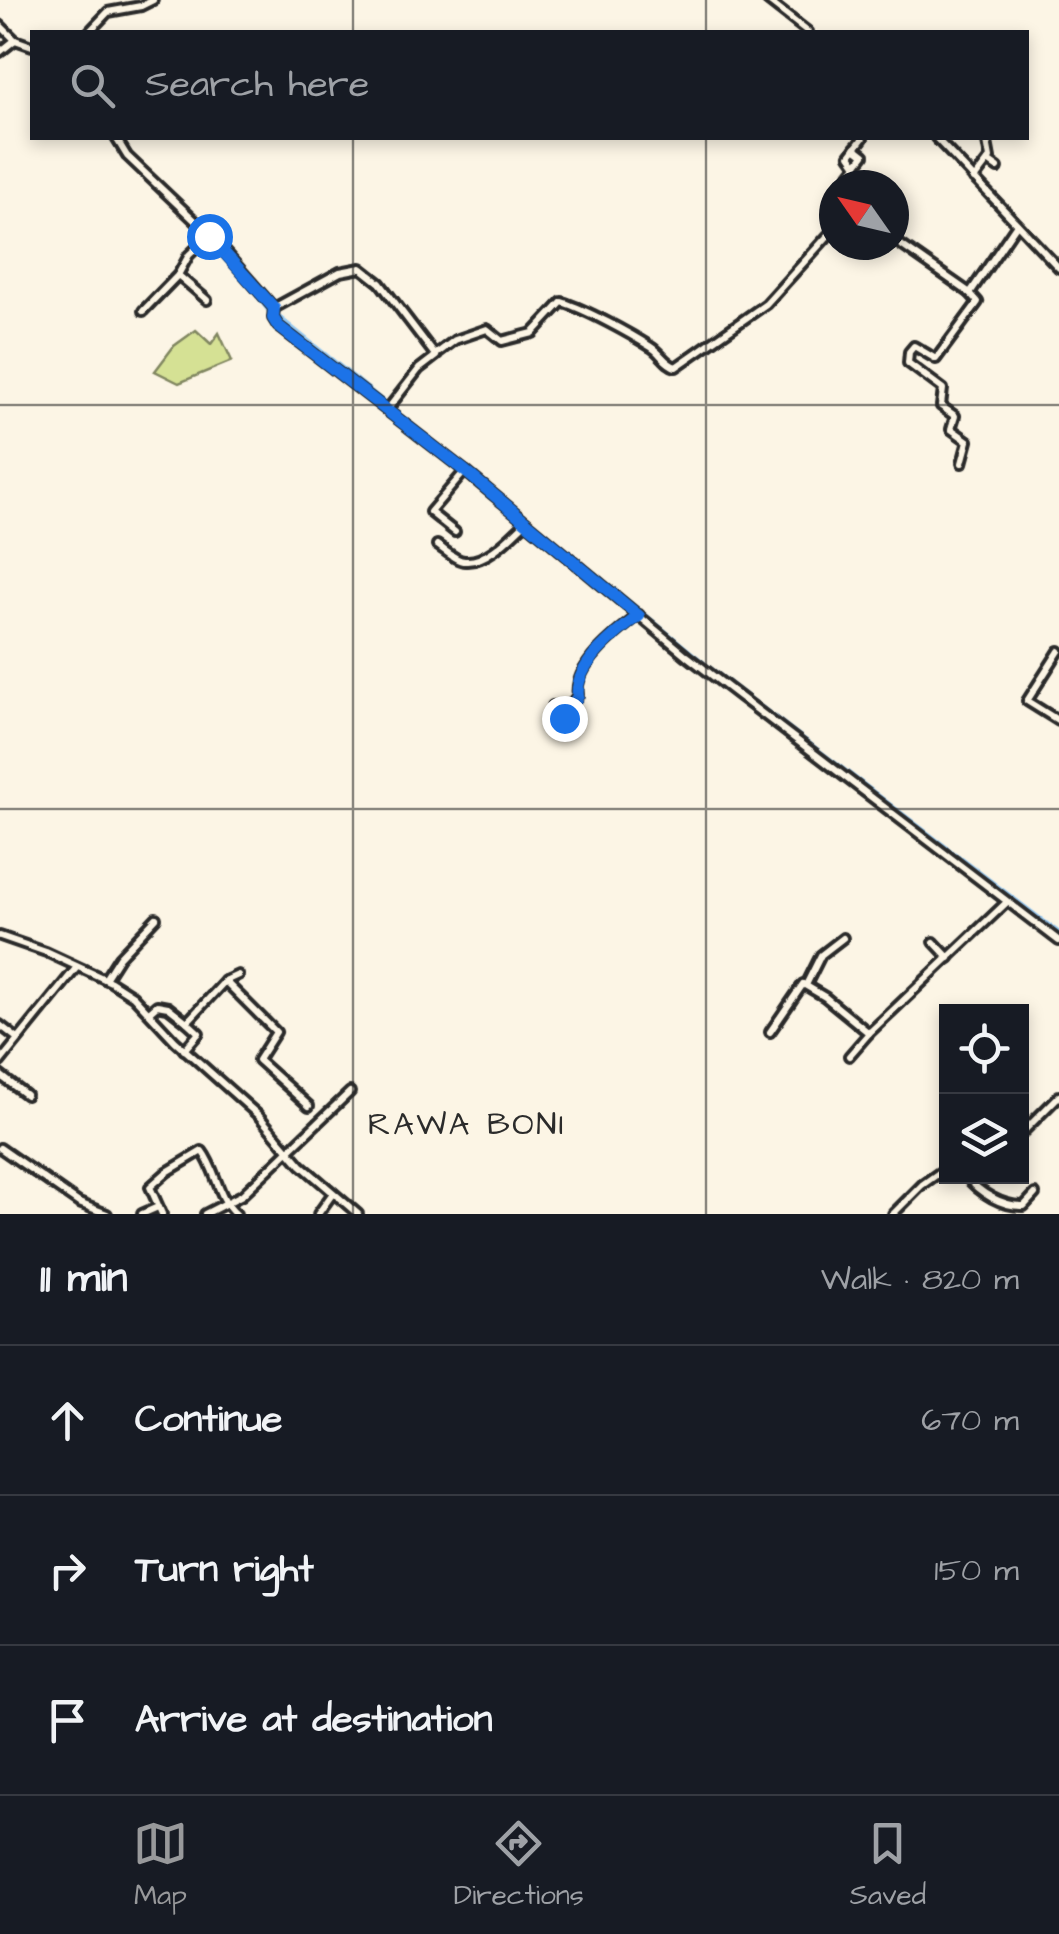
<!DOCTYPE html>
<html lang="en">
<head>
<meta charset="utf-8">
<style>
  :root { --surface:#171b24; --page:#20242c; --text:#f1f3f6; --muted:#9ea1a6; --line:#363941; --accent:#98999b }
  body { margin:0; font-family:"Architects Daughter",sans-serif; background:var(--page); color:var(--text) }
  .controls { position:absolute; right:30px; bottom:30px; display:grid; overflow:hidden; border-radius:0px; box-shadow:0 5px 15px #0003 }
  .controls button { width:90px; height:90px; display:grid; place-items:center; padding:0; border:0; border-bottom:2px solid var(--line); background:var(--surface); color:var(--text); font:50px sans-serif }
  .compass { position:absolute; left:819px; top:170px; width:90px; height:90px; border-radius:50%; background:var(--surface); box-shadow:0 5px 15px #0003; rotate:304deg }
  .stop { position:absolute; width:30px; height:30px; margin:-22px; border:8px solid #1a73e8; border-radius:50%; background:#fff }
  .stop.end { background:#1a73e8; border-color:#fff; box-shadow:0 2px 10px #0008 }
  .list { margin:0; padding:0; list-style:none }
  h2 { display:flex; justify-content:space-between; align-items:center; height:130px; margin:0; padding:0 40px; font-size:42px }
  h2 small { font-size:32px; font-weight:400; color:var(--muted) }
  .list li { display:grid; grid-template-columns:65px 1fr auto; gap:30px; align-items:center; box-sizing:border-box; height:150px; padding:0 40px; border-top:2px solid var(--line) }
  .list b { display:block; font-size:38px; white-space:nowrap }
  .list em { font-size:32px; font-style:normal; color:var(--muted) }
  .icon { flex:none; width:55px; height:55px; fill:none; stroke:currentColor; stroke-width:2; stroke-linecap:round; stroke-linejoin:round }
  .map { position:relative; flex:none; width:1059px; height:1214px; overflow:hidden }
  .search { position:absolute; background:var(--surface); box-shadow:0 5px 15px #0003; left:30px; right:30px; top:30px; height:110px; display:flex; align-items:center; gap:25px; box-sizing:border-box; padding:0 35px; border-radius:0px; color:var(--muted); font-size:38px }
  .sheet { height:580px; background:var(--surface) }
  nav { display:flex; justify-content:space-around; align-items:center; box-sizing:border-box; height:140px; border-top:2px solid var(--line); background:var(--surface); font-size:28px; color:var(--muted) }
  nav a { display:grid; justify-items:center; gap:5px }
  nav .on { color:var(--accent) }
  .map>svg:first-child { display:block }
</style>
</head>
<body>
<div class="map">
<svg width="1059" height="1214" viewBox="0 0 1059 1214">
  <rect width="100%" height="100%" fill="#fcf5e5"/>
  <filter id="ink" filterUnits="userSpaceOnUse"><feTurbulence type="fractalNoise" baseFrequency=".01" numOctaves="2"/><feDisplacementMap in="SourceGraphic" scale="20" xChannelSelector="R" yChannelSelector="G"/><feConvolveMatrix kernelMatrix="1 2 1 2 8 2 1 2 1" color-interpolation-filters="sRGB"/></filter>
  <g filter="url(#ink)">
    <path fill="#d5e194" stroke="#808660" stroke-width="2.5" d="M196,330L211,344L219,333L232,361L179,383L155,371L174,346Z"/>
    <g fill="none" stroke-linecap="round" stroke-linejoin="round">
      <g stroke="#95c8f2" stroke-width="6">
        <path d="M111,138L132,165"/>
        <path d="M188,219L218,249"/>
        <path d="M237,269L269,310L460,464"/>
        <path d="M497,494L709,668L1059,934"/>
      </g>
      <g stroke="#2b2b2b" stroke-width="14">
        <g id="street">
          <path d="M767,0L808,32"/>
          <path d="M0,25L15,40"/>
          <path d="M89,32L108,12L141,6L153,0"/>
          <path d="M0,52L15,40L32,46"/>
          <path d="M116,138L127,156L210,235L274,308L273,318L278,326L465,471L687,656L1059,941"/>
          <path d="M936,138L1059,268"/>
          <path d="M855,148L864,155L857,164"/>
          <path d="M988,161L998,168"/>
          <path d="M974,179L990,158L987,142"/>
          <path d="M860,185L850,174L857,165L850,155L863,138"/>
          <path d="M894,240L970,293L1017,224"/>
          <path d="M178,275L207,300"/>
          <path d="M274,308L340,272L361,268L380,283L435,355L455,340L487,329L502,341L533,333L562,302C587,310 629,333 651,347C661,353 665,364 676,367L766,304L834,229"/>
          <path d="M143,311L178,275L189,255L210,235"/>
          <path d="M387,410L419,369L436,356"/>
          <path d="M962,463L968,441L951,429L955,416L941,406L943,389L908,363L909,352L914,346L936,359L978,302L970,293"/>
          <path d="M455,532L430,512L465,471"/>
          <path d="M437,545C445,550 456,561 465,561C487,563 512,535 526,522"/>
          <path d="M1059,651L1027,701L1059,721"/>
          <path d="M553,706L565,718V713L578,695C573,666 617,632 639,615"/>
          <path d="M0,936L46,952L111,982L133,996L175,1041L258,1115L301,1165L358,1214"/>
          <path d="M934,942L949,958"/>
          <path d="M105,979L119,957L156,918"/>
          <path d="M225,981L276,1032L258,1060L309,1106"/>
          <path d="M806,985L821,955L843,938"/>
          <path d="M149,1012L157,1005L168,1007L187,1022L225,981L238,975"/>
          <path d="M0,1025L18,1039"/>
          <path d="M770,1032L803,984L825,997L869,1033"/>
          <path d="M184,1050L199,1033L187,1022"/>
          <path d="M849,1056L869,1033L1007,902"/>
          <path d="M0,1062L77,967"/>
          <path d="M0,1075L26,1095"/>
          <path d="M1022,1133L1059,1096"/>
          <path d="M0,1148L79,1203L107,1214"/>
          <path d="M966,1176C979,1193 1003,1207 1024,1206L1035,1194"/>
          <path d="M142,1214L158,1207"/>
          <path d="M162,1214L150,1187L167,1172L202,1151C217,1171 217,1197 236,1214"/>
          <path d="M205,1214L242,1195L350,1092"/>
          <path d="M318,1214L333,1193"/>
          <path d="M893,1214L922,1185L946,1168"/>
        </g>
      </g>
      <use href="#street" stroke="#fcf5e5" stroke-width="6"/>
    </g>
  </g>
  <g fill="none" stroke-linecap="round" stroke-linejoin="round" filter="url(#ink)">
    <path stroke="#1a73e8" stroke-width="12" d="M209,236L274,308L273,318L278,326L465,471L639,616C617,632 574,665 578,696L564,718"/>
  </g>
  <path fill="none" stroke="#2b2b2b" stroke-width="2.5" stroke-opacity="0.55" d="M353,0V32M706,0V32M353,138V1214M706,138V1214M0,405H1059M0,809H1059"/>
  <g text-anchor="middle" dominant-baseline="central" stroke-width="8" stroke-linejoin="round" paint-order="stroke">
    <g font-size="32" letter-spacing="2.5" fill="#2b2b2b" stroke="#fcf5e5">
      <text x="467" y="1124">RAWA BONI</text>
    </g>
  </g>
</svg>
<div class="controls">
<button><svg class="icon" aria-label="locate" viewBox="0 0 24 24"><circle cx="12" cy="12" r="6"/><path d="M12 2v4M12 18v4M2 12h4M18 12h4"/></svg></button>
<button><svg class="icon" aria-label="layers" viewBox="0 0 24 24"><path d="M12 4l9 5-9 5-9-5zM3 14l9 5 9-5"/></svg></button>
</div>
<svg class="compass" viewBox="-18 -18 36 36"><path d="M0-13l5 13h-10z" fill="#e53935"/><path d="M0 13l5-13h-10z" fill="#9ea1a6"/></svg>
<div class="stop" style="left:209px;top:236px"></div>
<div class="stop end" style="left:564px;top:718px"></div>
<div class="search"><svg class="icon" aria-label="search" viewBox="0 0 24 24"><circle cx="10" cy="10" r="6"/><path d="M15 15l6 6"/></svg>Search here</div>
</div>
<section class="sheet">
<h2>11 min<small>Walk · 820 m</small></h2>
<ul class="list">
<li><svg class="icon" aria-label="ahead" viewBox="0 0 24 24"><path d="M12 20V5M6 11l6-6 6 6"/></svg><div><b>Continue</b></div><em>670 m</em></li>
<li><svg class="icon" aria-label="right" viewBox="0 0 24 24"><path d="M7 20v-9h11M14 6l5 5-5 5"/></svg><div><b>Turn right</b></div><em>150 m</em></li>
<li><svg class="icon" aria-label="arrive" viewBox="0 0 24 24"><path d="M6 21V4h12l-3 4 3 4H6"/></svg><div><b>Arrive at destination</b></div></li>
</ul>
</section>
<nav>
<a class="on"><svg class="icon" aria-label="map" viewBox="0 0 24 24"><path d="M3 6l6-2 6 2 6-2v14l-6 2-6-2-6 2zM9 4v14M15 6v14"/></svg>Map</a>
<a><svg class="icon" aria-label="directions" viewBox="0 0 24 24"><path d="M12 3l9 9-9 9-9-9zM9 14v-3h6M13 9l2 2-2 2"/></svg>Directions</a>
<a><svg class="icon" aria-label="saved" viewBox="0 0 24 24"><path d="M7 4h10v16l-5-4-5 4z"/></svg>Saved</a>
</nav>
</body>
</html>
